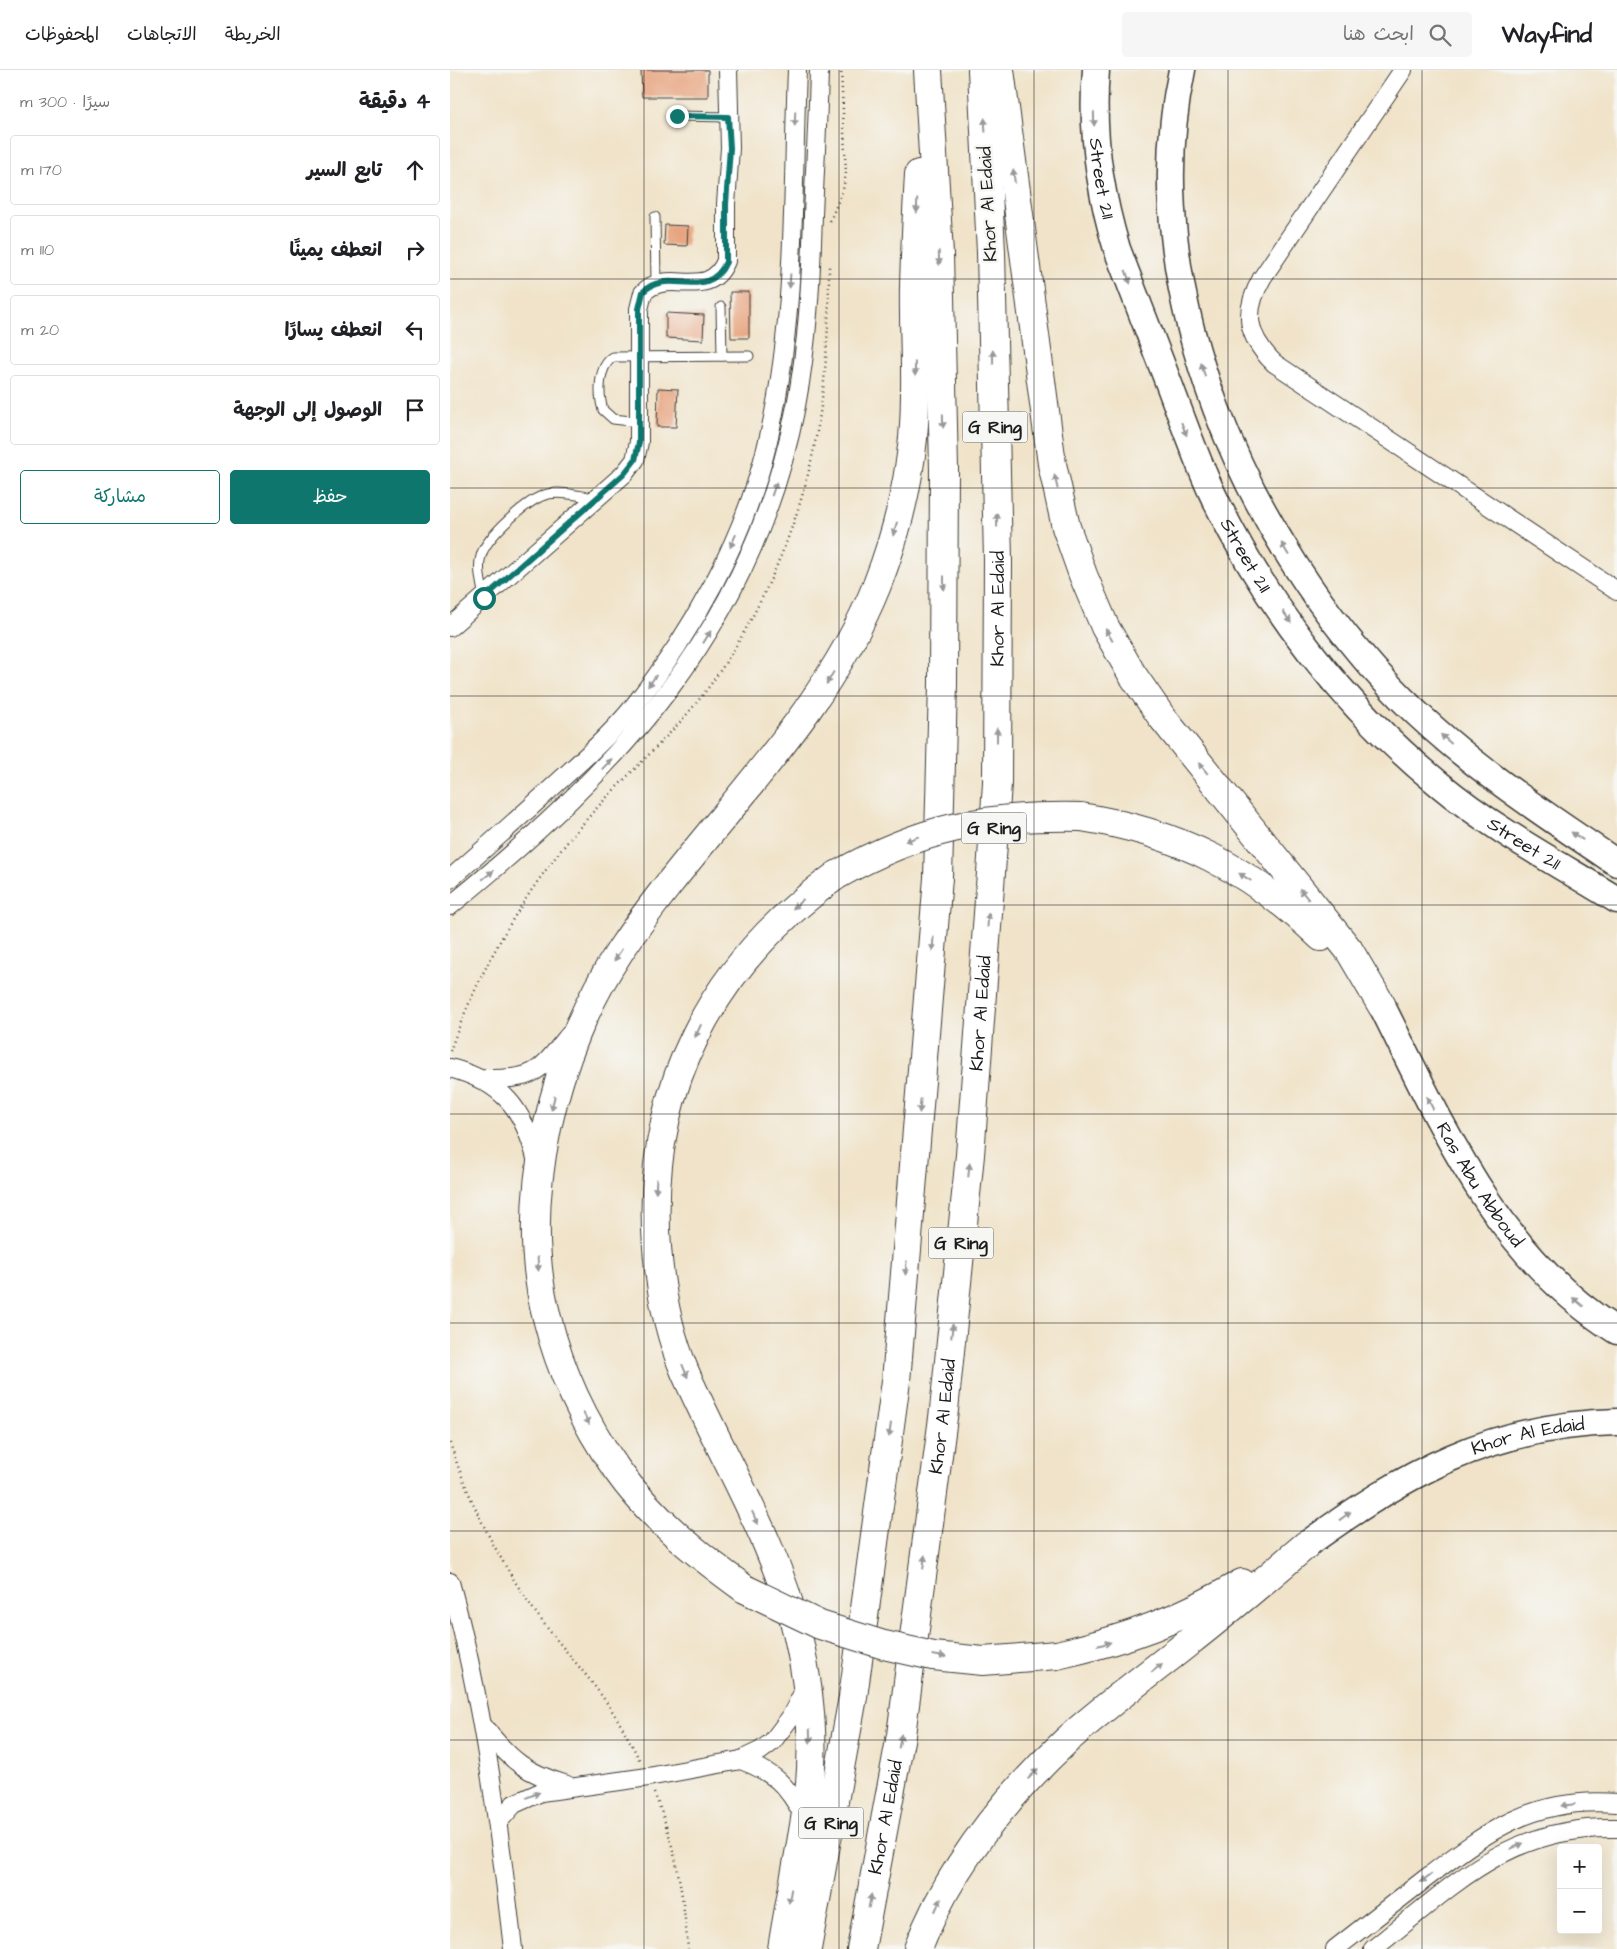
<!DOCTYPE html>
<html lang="ar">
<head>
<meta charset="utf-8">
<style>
  :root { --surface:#fff; --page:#f6f6f6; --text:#202124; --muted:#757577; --line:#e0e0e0; --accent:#0f766e }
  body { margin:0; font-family:"Architects Daughter","Playpen Sans Arabic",sans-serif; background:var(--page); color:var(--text); direction:rtl }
  .controls { position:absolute; right:15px; bottom:15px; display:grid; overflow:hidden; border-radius:5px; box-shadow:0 5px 20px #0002 }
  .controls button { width:45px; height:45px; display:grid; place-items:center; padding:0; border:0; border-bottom:1px solid var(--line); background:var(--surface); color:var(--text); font:25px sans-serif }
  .stop { position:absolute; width:15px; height:15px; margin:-11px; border:4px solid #0f766e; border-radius:50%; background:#fff }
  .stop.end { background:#0f766e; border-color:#fff; box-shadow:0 1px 5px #0008 }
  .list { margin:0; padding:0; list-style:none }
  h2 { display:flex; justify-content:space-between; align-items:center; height:65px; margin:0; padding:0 20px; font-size:21px }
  h2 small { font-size:16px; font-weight:400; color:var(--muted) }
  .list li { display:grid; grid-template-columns:32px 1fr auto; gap:15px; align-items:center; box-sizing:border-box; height:70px; margin:0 10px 10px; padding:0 10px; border:1px solid var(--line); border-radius:5px }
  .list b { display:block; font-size:19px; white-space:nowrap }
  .list em { font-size:16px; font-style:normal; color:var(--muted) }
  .actions { display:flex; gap:10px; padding:15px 20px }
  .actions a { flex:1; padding:11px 0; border:1px solid var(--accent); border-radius:5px; text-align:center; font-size:18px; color:var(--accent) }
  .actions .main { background:var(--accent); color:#fff }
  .icon { flex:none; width:28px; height:28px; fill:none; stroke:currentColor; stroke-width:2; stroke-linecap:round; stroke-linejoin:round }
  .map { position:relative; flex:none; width:1167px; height:1879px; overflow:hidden; direction:ltr }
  header { display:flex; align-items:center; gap:30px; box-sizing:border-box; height:70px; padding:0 25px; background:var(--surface); border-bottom:1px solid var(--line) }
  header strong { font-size:24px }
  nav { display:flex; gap:28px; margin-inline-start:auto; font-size:18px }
  .search { width:350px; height:45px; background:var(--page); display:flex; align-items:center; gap:12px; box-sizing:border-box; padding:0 18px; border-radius:5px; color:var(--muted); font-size:19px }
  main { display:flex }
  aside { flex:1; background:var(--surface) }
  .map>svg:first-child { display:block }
</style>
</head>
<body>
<header>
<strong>Wayfind</strong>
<div class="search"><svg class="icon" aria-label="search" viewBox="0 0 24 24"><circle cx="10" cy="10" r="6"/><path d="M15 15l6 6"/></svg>ابحث هنا</div>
<nav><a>الخريطة</a><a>الاتجاهات</a><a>المحفوظات</a></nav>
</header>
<main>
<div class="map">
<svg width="1167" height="1879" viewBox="0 0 1167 1879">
  <rect width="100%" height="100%" fill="#f6f6f2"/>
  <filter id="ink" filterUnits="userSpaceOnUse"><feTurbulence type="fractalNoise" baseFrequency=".02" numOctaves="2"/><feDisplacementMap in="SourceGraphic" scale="10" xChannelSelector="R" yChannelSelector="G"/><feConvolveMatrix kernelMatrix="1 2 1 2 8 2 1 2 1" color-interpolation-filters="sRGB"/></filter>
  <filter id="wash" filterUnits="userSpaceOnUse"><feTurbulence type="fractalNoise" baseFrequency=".0096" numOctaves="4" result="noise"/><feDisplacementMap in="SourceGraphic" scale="20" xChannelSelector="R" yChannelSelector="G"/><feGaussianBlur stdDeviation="1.12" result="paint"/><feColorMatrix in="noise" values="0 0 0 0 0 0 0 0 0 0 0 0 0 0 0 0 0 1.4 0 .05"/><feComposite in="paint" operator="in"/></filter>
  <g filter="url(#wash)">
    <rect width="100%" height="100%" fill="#f0e3c9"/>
    <g id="blocks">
      <g fill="#e7a27d">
        <path d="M191,0H258V27H192Z"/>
        <path d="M215,155L238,156L237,176L214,175Z"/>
        <path d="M280,222H299V268H281Z"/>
        <path d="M216,243L254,245L253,270L216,268Z"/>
        <path d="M208,318L228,319L226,357H207Z"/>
      </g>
    </g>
  </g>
  <g filter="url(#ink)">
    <use href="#blocks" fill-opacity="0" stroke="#3c3a36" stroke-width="1"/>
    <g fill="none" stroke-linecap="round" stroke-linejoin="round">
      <g stroke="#3c3a36" stroke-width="11">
        <g id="lane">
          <path d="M227,46L278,47"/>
          <path d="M205,147L206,213"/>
          <path d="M271,237L272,286"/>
          <path d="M190,352L163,349L153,340C148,324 148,297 163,287L299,286"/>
          <path d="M34,528C32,515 27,499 31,486C36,467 79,428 98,424C113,421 130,426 145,428"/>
        </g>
      </g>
      <g stroke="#3c3a36" stroke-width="20">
        <g id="street">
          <path d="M953,0L812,208C793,242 796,265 824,293L1167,521"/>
          <path d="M0,557L174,404L185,390L189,372V239L193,223C218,196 258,233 276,191V134L280,78L278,0"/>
          <path d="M0,809C40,774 79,739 118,703C140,683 164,661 183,637C242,563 293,471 316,379C347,255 342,126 347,0"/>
          <path d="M0,836C169,698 303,559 346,336C358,273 361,209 363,145C365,96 368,48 369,0"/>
          <path d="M0,998C53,1012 74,1039 87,1092"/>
          <path d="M35,1009C86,1009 88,1003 119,965"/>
          <path d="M0,1512C33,1633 49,1755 63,1879"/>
          <path d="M34,1657C61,1691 76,1703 117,1715"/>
          <path d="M291,1690C325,1703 336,1714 354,1746"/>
          <path d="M49,1751L64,1734L91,1722L198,1707L291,1690L310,1681L322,1672L340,1648L356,1617"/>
          <path d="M885,1879C915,1856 945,1832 975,1809C1037,1761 1084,1726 1167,1733"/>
          <path d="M923,1879C1003,1816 1058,1755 1167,1758"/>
        </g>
      </g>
      <g stroke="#3c3a36" stroke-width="29">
        <g id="secondary">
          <path id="s1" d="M646,0C641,62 649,120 667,179C684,224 702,269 719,314C733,351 746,389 763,425C815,534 895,638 989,714C1043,759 1107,793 1167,830"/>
          <path d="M732,0C684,220 798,474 952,629C1016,693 1092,743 1167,793"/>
          <path id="s2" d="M932,936C992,1056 1048,1187 1167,1261"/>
          <path id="s3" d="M856,1475C955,1403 1041,1355 1167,1352"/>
        </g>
      </g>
      <g stroke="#3c3a36" stroke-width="30">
        <g id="highway">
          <path d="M550,0L602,394L616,457L633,505L655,557L682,604L711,646L899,880L932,936"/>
          <path d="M631,747C728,762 800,799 871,867"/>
          <path d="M295,1519C248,1485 201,1448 167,1400C135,1354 110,1301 97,1248C66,1130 104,980 170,881C253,756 370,657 427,515C445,469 458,417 463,368C468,317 463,267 464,216C465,179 467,141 469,104"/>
          <path d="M607,1585C677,1569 730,1550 792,1513"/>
          <path d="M332,1879C340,1827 352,1775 359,1723C365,1672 359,1615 348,1566C326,1472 273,1389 235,1302C218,1262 210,1219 207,1177C195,1021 261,894 387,805"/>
          <path d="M357,1879L403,1627L446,1311L488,808L493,614L494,399L489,184L478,0"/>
          <path id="s4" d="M411,1879L451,1665L494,1340L520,1085L541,803L547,713L548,490L541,182L532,0"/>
          <path d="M468,1879C498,1799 554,1729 616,1671C654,1636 698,1605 739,1572C779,1541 817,1508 856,1475"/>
        </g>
      </g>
      <g stroke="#3c3a36" stroke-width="2.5" stroke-dasharray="1 4" stroke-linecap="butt">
        <path d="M380,151L393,120L396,103L391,0"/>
        <path d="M0,981C31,895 76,818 137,749C172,709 214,673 248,631C300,566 345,468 362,387C376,324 379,259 379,194"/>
        <path d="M0,1373C19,1432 48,1489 84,1540C107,1573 136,1602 159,1636C171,1654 181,1673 191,1693"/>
        <path d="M204,1723C226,1775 233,1823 238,1879"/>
      </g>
      <use href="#lane" stroke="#fff" stroke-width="9"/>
      <use href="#street" stroke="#fff" stroke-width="18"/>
      <use href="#secondary" stroke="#fff" stroke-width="26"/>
      <use href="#highway" stroke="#fff" stroke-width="28"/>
      <g stroke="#3c3a36" stroke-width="30" stroke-linecap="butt">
        <g id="highway-bridge">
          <path d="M387,805C470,758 536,745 631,747"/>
          <path d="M295,1519L370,1555L434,1575L483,1586L533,1591L607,1585"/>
        </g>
      </g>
      <use href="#highway-bridge" stroke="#fff" stroke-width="28"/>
    </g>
    <defs><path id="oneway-solid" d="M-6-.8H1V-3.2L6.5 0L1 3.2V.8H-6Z" transform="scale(1.25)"/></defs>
    <g fill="#999">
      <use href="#oneway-solid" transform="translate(345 49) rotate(92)"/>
      <use href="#oneway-solid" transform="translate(644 49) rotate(89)"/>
      <use href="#oneway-solid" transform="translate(535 55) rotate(-93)"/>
      <use href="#oneway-solid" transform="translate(564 106) rotate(-97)"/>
      <use href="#oneway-solid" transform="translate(467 136) rotate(92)"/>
      <use href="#oneway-solid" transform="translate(489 188) rotate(88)"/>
      <use href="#oneway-solid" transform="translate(678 207) rotate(70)"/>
      <use href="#oneway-solid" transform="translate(340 211) rotate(93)"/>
      <use href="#oneway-solid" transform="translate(543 287) rotate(-91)"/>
      <use href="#oneway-solid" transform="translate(465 299) rotate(89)"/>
      <use href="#oneway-solid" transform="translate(753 300) rotate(-108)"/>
      <use href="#oneway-solid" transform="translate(493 351) rotate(89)"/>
      <use href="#oneway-solid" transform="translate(734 359) rotate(68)"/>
      <use href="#oneway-solid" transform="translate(606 412) rotate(-103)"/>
      <use href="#oneway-solid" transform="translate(324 419) rotate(-71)"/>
      <use href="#oneway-solid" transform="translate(547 450) rotate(-91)"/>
      <use href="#oneway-solid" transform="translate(445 459) rotate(106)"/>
      <use href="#oneway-solid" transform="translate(283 471) rotate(114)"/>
      <use href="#oneway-solid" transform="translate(835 479) rotate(-121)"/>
      <use href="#oneway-solid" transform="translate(494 513) rotate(90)"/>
      <use href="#oneway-solid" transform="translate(837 547) rotate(55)"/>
      <use href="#oneway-solid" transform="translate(659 565) rotate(-120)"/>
      <use href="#oneway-solid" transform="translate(257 567) rotate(-58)"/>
      <use href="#oneway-solid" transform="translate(380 608) rotate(121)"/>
      <use href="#oneway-solid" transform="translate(202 611) rotate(126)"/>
      <use href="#oneway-solid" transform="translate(547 665) rotate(-90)"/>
      <use href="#oneway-solid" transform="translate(996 669) rotate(-139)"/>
      <use href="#oneway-solid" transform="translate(157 694) rotate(-47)"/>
      <use href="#oneway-solid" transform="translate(753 698) rotate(-129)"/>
      <use href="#oneway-solid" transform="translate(1127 766) rotate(-146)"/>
      <use href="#oneway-solid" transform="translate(462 769) rotate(160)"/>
      <use href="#oneway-solid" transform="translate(38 805) rotate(-39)"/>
      <use href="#oneway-solid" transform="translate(795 807) rotate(-148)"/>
      <use href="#oneway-solid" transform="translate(854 824) rotate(-129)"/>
      <use href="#oneway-solid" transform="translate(348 834) rotate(138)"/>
      <use href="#oneway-solid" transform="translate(538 850) rotate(-86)"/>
      <use href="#oneway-solid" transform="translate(483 874) rotate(94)"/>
      <use href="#oneway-solid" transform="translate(168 885) rotate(123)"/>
      <use href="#oneway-solid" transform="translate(248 961) rotate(115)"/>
      <use href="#oneway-solid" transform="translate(103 1033) rotate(104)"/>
      <use href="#oneway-solid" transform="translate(980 1033) rotate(-117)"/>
      <use href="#oneway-solid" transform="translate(470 1036) rotate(95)"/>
      <use href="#oneway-solid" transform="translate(519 1100) rotate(-84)"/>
      <use href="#oneway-solid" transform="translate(206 1116) rotate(94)"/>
      <use href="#oneway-solid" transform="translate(88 1194) rotate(86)"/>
      <use href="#oneway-solid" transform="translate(456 1198) rotate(95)"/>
      <use href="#oneway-solid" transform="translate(1128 1232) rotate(-141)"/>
      <use href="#oneway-solid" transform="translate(502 1261) rotate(-84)"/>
      <use href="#oneway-solid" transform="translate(235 1301) rotate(67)"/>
      <use href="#oneway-solid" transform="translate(136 1348) rotate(63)"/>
      <use href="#oneway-solid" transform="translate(440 1360) rotate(98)"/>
      <use href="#oneway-solid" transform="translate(895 1446) rotate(-36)"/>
      <use href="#oneway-solid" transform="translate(305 1448) rotate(66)"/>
      <use href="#oneway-solid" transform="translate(474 1492) rotate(-83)"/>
      <use href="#oneway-solid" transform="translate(654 1574) rotate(-15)"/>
      <use href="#oneway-solid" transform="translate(489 1586) rotate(7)"/>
      <use href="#oneway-solid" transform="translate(707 1598) rotate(-38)"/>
      <use href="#oneway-solid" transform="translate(360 1666) rotate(88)"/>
      <use href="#oneway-solid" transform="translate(450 1671) rotate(-80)"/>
      <use href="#oneway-solid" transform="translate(583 1704) rotate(-45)"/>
      <use href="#oneway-solid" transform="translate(83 1725) rotate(-22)"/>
      <use href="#oneway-solid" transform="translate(1118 1735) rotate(173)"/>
      <use href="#oneway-solid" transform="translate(1067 1776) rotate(-24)"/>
      <use href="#oneway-solid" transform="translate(976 1808) rotate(142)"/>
      <use href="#oneway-solid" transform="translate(340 1826) rotate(100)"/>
      <use href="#oneway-solid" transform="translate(420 1831) rotate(-79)"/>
      <use href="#oneway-solid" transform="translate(488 1835) rotate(-65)"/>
    </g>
  </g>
  <g fill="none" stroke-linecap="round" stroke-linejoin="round" filter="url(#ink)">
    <path stroke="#0f766e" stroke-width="6" d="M34,528L174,404L185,390L189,372V239L193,222C217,196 258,233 276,192V134L280,78L278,47L227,46"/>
  </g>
  <path fill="none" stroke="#1c1c1c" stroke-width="1" stroke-opacity="0.55" d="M194,0V1879M389,0V1879M584,0V1879M778,0V1879M972,0V1879M0,209H1167M0,418H1167M0,626H1167M0,835H1167M0,1044H1167M0,1253H1167M0,1461H1167M0,1670H1167"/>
  <g text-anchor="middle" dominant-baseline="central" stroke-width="5" stroke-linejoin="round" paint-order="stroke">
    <g fill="#f6f6f2" stroke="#5d5d5c" stroke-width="1">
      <rect x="512.5" y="341.5" width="65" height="31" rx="4"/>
      <rect x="511.5" y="742.5" width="65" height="31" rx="4"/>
      <rect x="478.5" y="1157.5" width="65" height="31" rx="4"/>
      <rect x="348.5" y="1737.5" width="65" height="31" rx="4"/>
    </g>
    <g font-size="18" font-weight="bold" fill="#1c1c1c">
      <text x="545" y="357">G Ring</text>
      <text x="544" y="758">G Ring</text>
      <text x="511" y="1173">G Ring</text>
      <text x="381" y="1753">G Ring</text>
    </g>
    <g font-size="19" fill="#1c1c1c" stroke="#f6f6f2">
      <text stroke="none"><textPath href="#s1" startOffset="109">Street 211</textPath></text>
      <text transform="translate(538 134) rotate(-93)">Khor Al Edaid</text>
      <text stroke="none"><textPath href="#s1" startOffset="514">Street 211</textPath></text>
      <text stroke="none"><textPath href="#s4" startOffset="1349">Khor Al Edaid</textPath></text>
      <text stroke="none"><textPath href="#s1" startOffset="919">Street 211</textPath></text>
      <text stroke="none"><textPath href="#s4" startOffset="944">Khor Al Edaid</textPath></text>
      <text stroke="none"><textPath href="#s2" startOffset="204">Ras Abu Abboud</textPath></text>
      <text stroke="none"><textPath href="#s4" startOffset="539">Khor Al Edaid</textPath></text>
      <text stroke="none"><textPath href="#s3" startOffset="250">Khor Al Edaid</textPath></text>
      <text stroke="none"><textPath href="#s4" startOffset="134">Khor Al Edaid</textPath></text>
    </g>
  </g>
</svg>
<div class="controls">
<button>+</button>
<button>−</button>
</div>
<div class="stop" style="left:34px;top:528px"></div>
<div class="stop end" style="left:227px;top:46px"></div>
</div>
<aside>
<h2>4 دقيقة<small>سيرًا · 300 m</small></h2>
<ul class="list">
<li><svg class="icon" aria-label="ahead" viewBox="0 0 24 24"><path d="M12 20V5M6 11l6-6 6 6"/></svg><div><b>تابع السير</b></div><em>170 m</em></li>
<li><svg class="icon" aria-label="right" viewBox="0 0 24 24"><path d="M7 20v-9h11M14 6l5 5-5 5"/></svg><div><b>انعطف يمينًا</b></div><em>110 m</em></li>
<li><svg class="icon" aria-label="left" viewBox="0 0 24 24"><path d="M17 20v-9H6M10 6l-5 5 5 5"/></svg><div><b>انعطف يسارًا</b></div><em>20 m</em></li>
<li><svg class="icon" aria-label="arrive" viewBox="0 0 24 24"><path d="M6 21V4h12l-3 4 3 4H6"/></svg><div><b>الوصول إلى الوجهة</b></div></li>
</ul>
<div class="actions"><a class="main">حفظ</a><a>مشاركة</a></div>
</aside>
</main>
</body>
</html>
